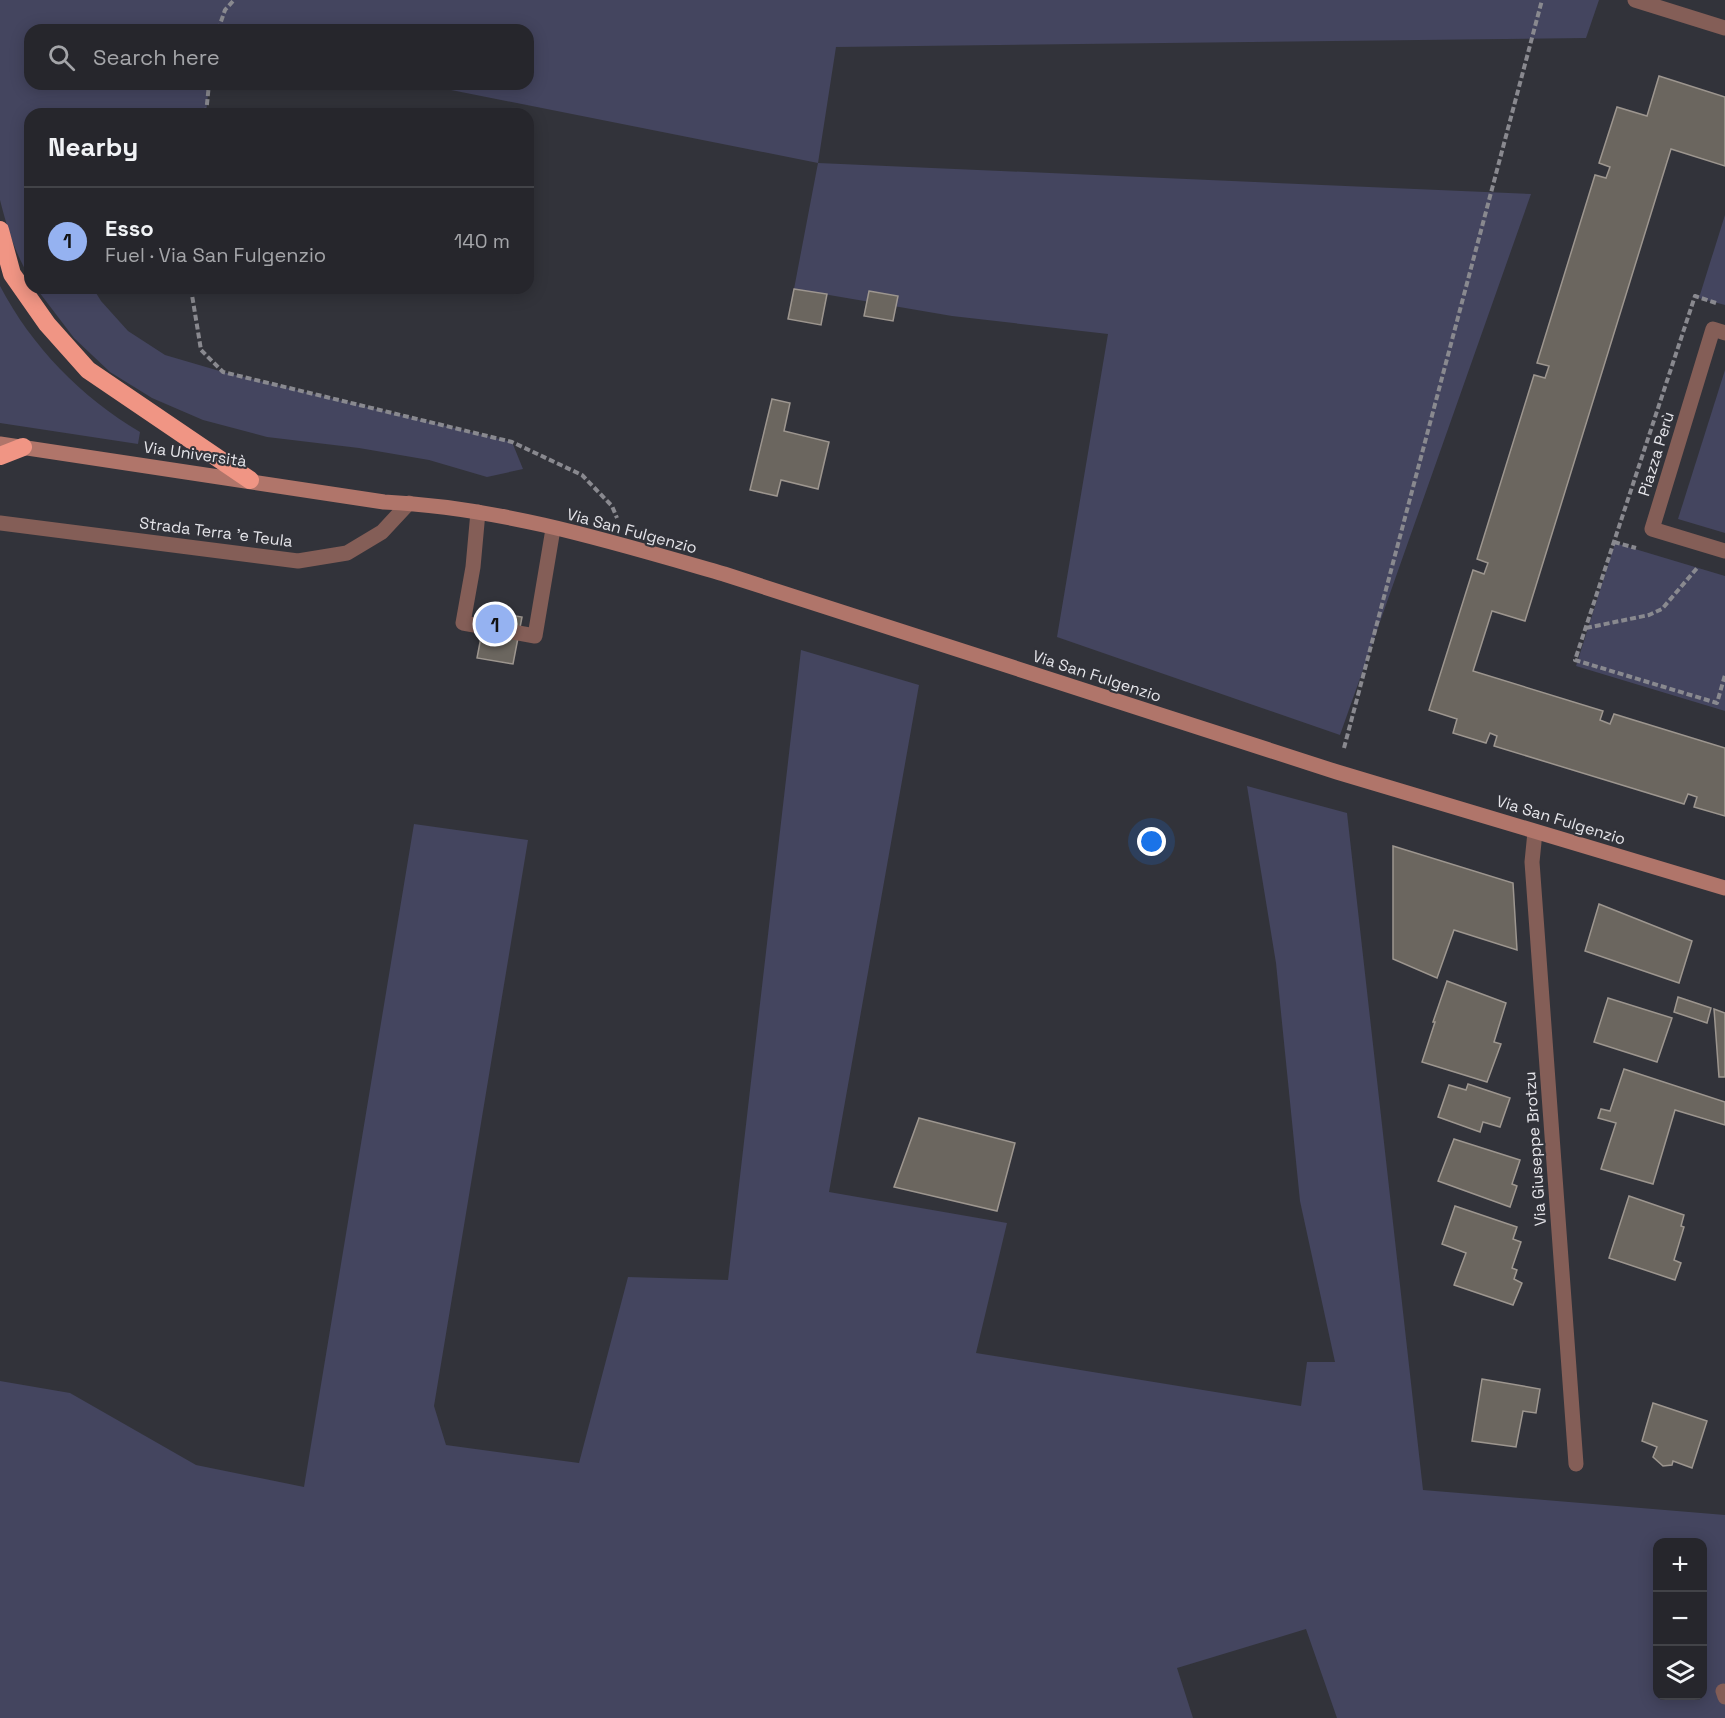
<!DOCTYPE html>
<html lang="en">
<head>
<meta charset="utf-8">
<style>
  :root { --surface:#26262c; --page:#323238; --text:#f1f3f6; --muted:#a4a5a9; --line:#424348; --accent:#95b2f1 }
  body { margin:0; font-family:"Space Grotesk",sans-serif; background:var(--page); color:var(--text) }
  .controls { position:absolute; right:18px; bottom:18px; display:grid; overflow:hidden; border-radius:12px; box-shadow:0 3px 15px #0003 }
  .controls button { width:54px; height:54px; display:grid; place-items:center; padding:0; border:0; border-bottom:2px solid var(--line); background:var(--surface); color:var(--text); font:30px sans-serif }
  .you { position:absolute; left:1152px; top:842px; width:21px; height:21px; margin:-15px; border:4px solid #fff; border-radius:50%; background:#1a73e8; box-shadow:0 0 0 9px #1a73e833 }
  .badge { display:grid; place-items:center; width:39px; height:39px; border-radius:50%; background:var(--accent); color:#111; font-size:20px; font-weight:700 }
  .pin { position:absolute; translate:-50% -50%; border:3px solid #fff; box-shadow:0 2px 6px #0006 }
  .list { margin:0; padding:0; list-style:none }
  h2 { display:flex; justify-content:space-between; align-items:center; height:78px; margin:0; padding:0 24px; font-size:26px }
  h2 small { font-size:20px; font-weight:400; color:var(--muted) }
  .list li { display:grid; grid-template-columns:39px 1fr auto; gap:18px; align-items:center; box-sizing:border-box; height:108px; padding:0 24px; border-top:2px solid var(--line) }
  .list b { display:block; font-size:22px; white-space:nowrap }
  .list p { margin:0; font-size:20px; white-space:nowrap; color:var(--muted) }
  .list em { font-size:20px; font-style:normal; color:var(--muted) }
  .icon { flex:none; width:33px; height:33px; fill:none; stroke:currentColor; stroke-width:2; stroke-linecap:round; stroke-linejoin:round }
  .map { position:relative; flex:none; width:1725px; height:1718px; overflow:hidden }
  .search { position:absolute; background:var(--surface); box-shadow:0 3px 15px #0003; left:24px; top:24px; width:510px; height:66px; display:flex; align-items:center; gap:15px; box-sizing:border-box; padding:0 21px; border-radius:18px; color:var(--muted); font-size:22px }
  .panel { position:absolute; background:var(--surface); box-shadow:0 3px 15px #0003; left:24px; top:108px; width:510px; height:186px; border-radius:18px }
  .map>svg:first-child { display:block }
</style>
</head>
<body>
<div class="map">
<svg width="1725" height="1718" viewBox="0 0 1725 1718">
  <rect width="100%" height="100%" fill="#32333a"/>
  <g fill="#44455f" fill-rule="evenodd">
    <path d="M0,0H1599L1586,38L836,47L818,163L1531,194L1340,735L1057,637L1108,334L952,316L794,289L818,163L421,84H528V30H30V84H209L206,114H30V278C15,253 7,228 0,200Z"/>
    <path d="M1725,215V305L1699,298Z"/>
    <path d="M0,286C32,347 81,397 140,432L138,444L0,423Z"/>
    <path d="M36,288H93L101,301L128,331L165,355L223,372L512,442L523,469L487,477L429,460L359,448L267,437L203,420L152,398L110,372L74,338Z"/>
    <path d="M1725,370V533L1678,519Z"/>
    <path d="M1615,543L1725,576V711L1576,666Z"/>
    <path d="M801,650L919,685L829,1192L1007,1223L976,1353L1301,1406L1307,1362H1335L1300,1201L1276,963L1247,786L1347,813L1423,1490L1725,1515V1718H1337L1306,1629L1177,1668L1193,1718H0V1381L70,1393L196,1465L304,1487L414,824L528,840L434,1406L446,1445L579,1463L628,1277L728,1280ZM1658,1542H1702V1696H1658Z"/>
  </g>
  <g fill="#6b665f" stroke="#9d968f" stroke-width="1.5">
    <path d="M1659,76L1725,97V166L1671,149L1525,621L1492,611L1473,671L1603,711L1600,720L1610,724L1614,714L1725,748V816L1694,807L1697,797L1688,794L1684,804L1494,746L1497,736L1490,733L1486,743L1453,733L1457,719L1429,710L1473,570L1484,574L1488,563L1477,559L1534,375L1545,378L1549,366L1537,363L1595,175L1606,178L1610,167L1599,163L1617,107L1647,116Z"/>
    <path d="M794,289L827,294L821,325L788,319Z"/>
    <path d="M869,291L898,296L893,321L864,316Z"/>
    <path d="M772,399L790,403L784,431L829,442L818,489L781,480L777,496L750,490Z"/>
    <path d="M486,611L522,617L513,664L477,658Z"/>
    <path d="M1393,846L1513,883L1517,950L1454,930L1437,978L1393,959Z"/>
    <path d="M1599,904L1692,941L1679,983L1585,951Z"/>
    <path d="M1447,981L1506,1003L1494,1042L1501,1044L1487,1082L1422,1062L1435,1022H1433Z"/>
    <path d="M1678,997L1711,1008L1707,1023L1674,1012Z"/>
    <path d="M1608,998L1672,1018L1657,1062L1594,1042Z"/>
    <path d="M1714,1009L1725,1013V1077H1719Z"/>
    <path d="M1624,1069L1725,1102V1125L1675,1110L1653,1184L1601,1169L1616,1123L1598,1118L1601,1109L1610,1111Z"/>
    <path d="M1468,1084L1510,1098L1500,1127L1483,1122L1480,1132L1438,1117L1449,1085L1466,1090Z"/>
    <path d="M919,1118L1015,1143L997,1211L894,1187Z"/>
    <path d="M1454,1139L1520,1160L1512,1184L1517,1186L1510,1207L1438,1181Z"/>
    <path d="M1629,1196L1684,1215L1681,1226L1684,1227L1674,1260L1681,1263L1675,1280L1609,1258Z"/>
    <path d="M1455,1206L1517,1227L1513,1239L1521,1242L1512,1268L1517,1270L1514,1279L1522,1283L1513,1305L1454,1285L1466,1253L1442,1244Z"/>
    <path d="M1482,1379L1540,1389L1536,1413L1523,1411L1516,1447L1472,1441Z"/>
    <path d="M1653,1403L1707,1421L1692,1468L1673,1461L1672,1465L1663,1466L1653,1457L1657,1447L1642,1441Z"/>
  </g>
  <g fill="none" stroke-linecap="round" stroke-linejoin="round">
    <g stroke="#89898f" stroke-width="4" stroke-dasharray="6 3" stroke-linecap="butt">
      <path d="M218,30L225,10L234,0"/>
      <path d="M206,114L209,84"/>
      <path d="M192,288V295L201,350L223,372L512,442L582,475L612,506L617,518"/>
      <path d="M1716,303L1695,296L1575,660L1717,703L1725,675"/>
      <path d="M1614,542L1636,548"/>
      <path d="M1586,628L1649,615L1662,609L1698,567"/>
      <path d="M1344,748L1542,0"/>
    </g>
    <g stroke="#845e57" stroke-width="15">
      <path d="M478,512L473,567L463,623L535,636L553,529"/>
      <path d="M1723,1691L1725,1697"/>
    </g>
    <g stroke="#845e57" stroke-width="15">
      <path d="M1635,0L1725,28"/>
      <path d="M1725,333L1713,329L1652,529L1725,551"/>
      <path d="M0,523L298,561L347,553L382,532L409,503"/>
      <path d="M1535,832L1532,862L1576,1464"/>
    </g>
    <path stroke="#b0756a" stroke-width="15" d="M0,444L384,502C500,507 613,542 724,574L1337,772L1725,888"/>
    <g stroke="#f09584" stroke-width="18">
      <path d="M0,230L12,274L47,324L88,370L250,480"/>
      <path d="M0,456L23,447"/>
    </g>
  </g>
  <g text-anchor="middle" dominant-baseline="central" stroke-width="4.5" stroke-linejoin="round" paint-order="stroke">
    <g font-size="16" fill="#e5e5ea" stroke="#32333a">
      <text transform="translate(195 454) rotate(8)">Via Università</text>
      <text transform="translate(1656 454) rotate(-73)">Piazza Perù</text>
      <text transform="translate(632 531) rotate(15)">Via San Fulgenzio</text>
      <text transform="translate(216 532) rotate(7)">Strada Terra 'e Teula</text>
      <text transform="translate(1097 676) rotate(18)">Via San Fulgenzio</text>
      <text transform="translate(1561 820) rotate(17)">Via San Fulgenzio</text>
      <text transform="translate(1535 1149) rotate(-94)">Via Giuseppe Brotzu</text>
    </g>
  </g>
</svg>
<div class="controls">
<button>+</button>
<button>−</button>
<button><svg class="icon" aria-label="layers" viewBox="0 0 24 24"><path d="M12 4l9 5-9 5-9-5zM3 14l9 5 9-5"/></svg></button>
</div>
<div class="you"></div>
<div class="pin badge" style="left:495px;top:624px">1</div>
<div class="search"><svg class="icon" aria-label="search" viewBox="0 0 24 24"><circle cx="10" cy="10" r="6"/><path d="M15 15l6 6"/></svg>Search here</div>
<section class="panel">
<h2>Nearby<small></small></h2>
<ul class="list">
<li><span class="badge">1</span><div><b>Esso</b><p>Fuel · Via San Fulgenzio</p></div><em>140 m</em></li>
</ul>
</section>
</div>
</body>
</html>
